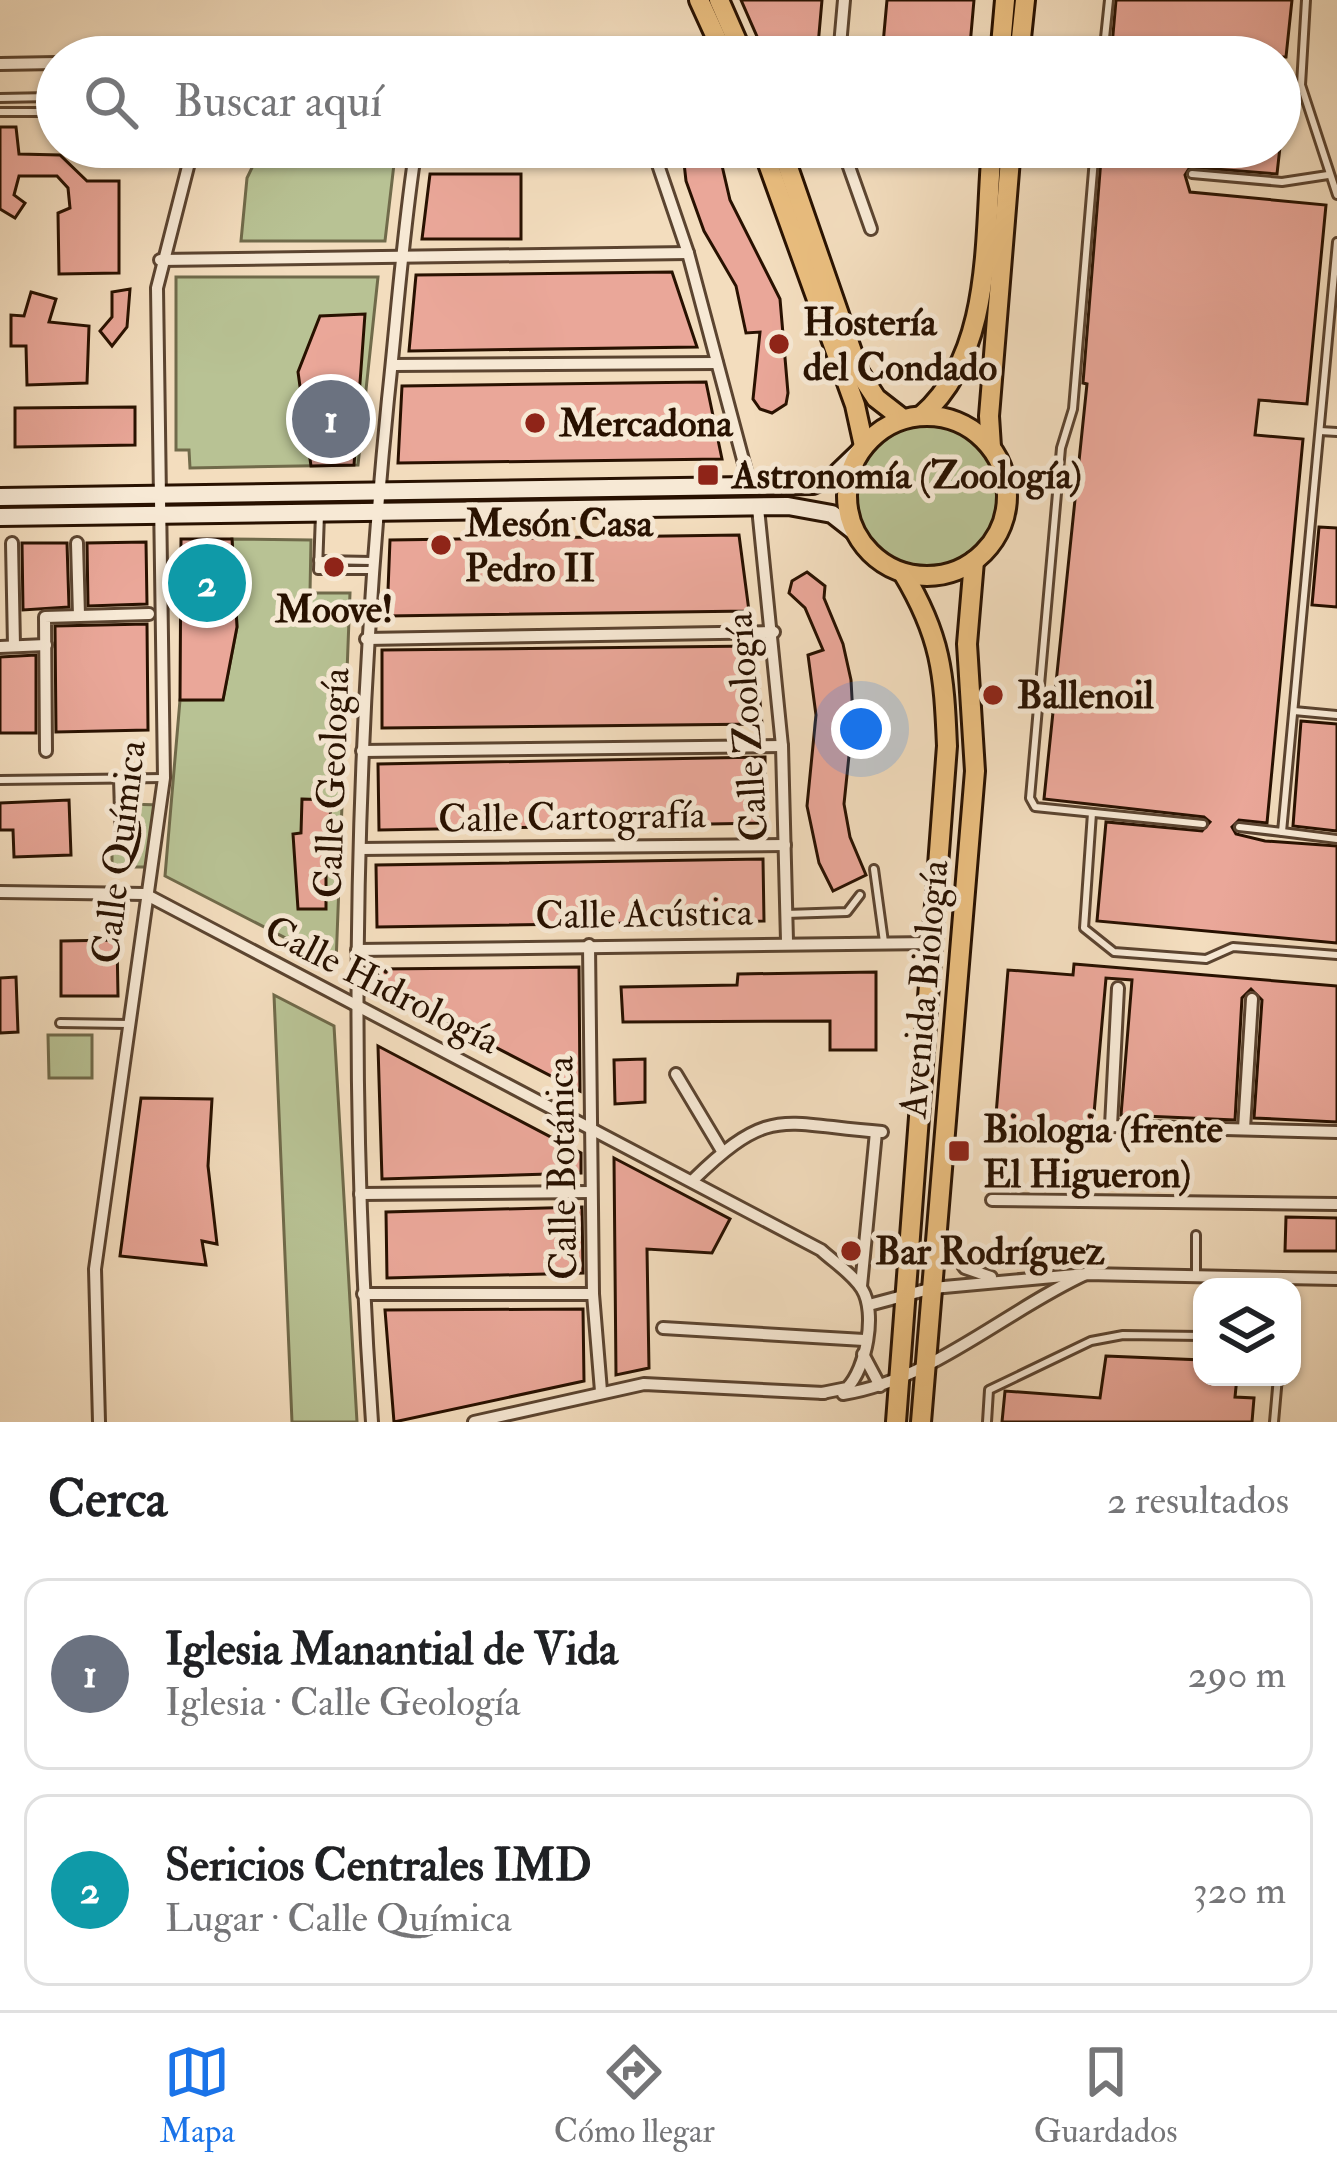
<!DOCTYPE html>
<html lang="es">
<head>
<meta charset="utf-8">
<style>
  :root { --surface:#fff; --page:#f6f6f6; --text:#202124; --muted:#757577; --line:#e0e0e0; --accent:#1a73e8 }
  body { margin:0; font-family:"IM FELL Double Pica",serif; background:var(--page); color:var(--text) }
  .controls { position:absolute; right:36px; bottom:36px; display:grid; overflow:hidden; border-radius:24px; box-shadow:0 3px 9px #0004 }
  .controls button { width:108px; height:108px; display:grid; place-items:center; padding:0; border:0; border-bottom:3px solid var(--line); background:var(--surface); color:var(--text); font:60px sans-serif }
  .you { position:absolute; left:861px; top:729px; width:42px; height:42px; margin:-30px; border:9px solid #fff; border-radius:50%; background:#1a73e8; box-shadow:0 0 0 18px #1a73e833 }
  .badge { display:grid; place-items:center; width:78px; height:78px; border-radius:50%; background:var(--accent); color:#fff; font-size:39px; font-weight:700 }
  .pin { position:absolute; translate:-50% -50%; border:6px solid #fff; box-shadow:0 3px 12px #0006 }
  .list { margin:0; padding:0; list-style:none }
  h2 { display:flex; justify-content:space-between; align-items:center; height:156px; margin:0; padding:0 48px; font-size:51px }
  h2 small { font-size:39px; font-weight:400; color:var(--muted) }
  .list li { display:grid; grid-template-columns:78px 1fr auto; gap:36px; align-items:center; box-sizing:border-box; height:192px; margin:0 24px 24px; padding:0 24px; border:3px solid var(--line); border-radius:24px }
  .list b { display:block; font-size:45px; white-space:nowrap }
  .list p { margin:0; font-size:39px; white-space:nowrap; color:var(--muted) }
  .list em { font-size:39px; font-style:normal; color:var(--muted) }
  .icon { flex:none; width:66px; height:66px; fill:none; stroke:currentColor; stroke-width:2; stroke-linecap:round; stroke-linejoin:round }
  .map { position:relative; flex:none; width:1337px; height:1422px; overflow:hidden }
  .search { position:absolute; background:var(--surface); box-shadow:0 3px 9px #0004; left:36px; right:36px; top:36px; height:132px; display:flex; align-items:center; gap:30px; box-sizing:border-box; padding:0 42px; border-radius:66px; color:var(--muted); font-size:45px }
  .sheet { height:588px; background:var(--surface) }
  nav { display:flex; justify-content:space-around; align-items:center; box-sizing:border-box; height:168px; border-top:3px solid var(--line); background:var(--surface); font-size:33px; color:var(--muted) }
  nav a { display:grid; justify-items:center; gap:6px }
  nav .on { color:var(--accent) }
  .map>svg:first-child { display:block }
</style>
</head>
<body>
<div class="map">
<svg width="1337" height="1422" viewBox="0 0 1337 1422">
  <rect width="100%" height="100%" fill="#f3ddbe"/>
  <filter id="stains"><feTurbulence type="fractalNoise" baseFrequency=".00167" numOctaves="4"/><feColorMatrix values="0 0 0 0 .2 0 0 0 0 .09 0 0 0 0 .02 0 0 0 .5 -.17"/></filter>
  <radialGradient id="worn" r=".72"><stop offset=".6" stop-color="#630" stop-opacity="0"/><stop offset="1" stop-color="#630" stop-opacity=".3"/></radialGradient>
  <g fill="#b8c294" stroke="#706a4a" stroke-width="3">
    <path d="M262,147H396L385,241H241L247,178Z"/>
    <path d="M176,277H378L358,465L190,468L189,450H176Z"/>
    <circle cx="927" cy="496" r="80"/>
    <path d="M232,539L311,540L310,593H350L336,964L165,876L180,700L223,699L237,627Z"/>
    <path d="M126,804L160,805L149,867H112V846L126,845Z"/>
    <path d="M274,995L334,1026L357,1422H292Z"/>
    <path d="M48,1035H92V1078H49Z"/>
  </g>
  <g fill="#eaa799" stroke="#281100" stroke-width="3">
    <path d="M741,0H822L817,57H766Z"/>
    <path d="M887,0H974L969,57L882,55Z"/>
    <path d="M1116,0H1292L1286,57H1111Z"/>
    <path d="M0,127H16L19,154L60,155L87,181H119V273L59,274L58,213L70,208L68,188L57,176H19L14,195L25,203L15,218L0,209Z"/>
    <path d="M1102,147H1280L1277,174L1190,167L1185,175L1190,192L1326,205L1307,404L1259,400L1255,435L1303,439L1267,823L1239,820L1232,827L1236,834L1265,841L1337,846V943L1097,921L1106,822L1202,831L1210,822L1204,817L1044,799L1087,384L1083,383Z"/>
    <path d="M720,157L730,200L780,299L788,393L786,404L772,413L760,409L753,399L760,332L746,333L736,286L704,231L686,181L684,163Z"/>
    <path d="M430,174H521V239H422Z"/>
    <path d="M672,272L697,347L409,351L416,275Z"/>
    <path d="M130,289L127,327L112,346L100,331L112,317V292Z"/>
    <path d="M31,292L56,299L49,322L89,326L87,383L27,385L26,346H11V315L24,316Z"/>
    <path d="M365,314L354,465L311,466L298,372L320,316Z"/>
    <path d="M706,382L722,459L398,463L402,386Z"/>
    <path d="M135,407V445L15,447V408Z"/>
    <path d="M1319,527L1337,528V607L1312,605Z"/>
    <path d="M739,535L749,611L387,616L390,540Z"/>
    <path d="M181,539H232L237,627L223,700H180Z"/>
    <path d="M146,542L147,604L88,606L87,543Z"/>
    <path d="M22,543H67L69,607L23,610Z"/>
    <path d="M807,572L825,586L824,598L843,644L851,680L853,717L844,804L850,837L866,875L833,891L819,863L807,806L816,715L808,655L823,650L805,608L789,593L792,581Z"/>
    <path d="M147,624L148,730L56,732L55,626Z"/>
    <path d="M755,646L762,724L382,728V650Z"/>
    <path d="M36,655V733H0V657Z"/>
    <path d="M1301,721L1337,724V831L1293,826Z"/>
    <path d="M765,757L766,823L379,830L378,764Z"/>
    <path d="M302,799L330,800L332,868H326V909H298L293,834L301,833Z"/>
    <path d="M69,800L71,855L14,857L13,830H0V803Z"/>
    <path d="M763,859L764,921L377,927L376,865Z"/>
    <path d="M117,940L118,996H61V941Z"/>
    <path d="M1074,964L1337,986V1122L1254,1118L1262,1000L1251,989L1242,998L1235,1120L1121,1115L1132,980L1106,978L1092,1136L995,1127L1008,970L1073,975Z"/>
    <path d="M579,967L580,1091L379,987V969Z"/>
    <path d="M876,972V1050H830V1021L623,1022L621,987L737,985L738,974Z"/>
    <path d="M16,977L18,1032L0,1033V978Z"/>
    <path d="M378,1046L581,1153V1173L382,1179Z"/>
    <path d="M645,1059V1102L615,1104L614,1060Z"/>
    <path d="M141,1098L212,1099L208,1166L217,1244L202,1241L206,1265L120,1256Z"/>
    <path d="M614,1158L730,1219L712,1253L647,1249L649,1368L616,1375Z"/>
    <path d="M582,1207L583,1273L387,1278L386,1212Z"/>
    <path d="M1286,1217L1337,1218V1251H1285Z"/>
    <path d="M583,1309L584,1381L394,1422L385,1310Z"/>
    <path d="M1106,1356L1202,1360V1377H1237L1235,1397L1254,1398L1252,1422H1002L1005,1391L1100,1398Z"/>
  </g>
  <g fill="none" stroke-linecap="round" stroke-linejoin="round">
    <g stroke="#5b4430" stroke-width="12">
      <g id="lane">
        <path d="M1306,0L1301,85L1337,195"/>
        <path d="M1103,57L1109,0"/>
        <path d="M0,98L51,97"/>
        <path d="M0,112H57"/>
        <path d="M1095,147L1073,409L1061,448L1030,798L1035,807L1203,824"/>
        <path d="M1192,174L1282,182L1328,175"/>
        <path d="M1320,431L1337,432"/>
        <path d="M320,514L318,570H372"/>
        <path d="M318,560L372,561"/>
        <path d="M1294,711L1337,715"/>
        <path d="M118,779L120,843"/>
        <path d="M0,780L164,778"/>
        <path d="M1092,813L1084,928L1114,952L1206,959L1233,947L1337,955"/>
        <path d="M1239,827L1282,832L1337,242"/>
        <path d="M1282,832L1337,839"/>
        <path d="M874,869L884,942"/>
        <path d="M786,914L847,912L860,895"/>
        <path d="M60,1023L128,1024"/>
        <path d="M1196,1235V1276"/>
        <path d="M987,1422L989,1390L1091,1341L1123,1335L1202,1336"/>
        <path d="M1274,1422L1278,1377"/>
      </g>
    </g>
    <g stroke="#5b4430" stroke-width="16">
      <g id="street">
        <path d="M839,57L844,0"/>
        <path d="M0,64L57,63"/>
        <path d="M652,147L688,253L750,486"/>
        <path d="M842,147L871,229"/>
        <path d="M414,157L656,155"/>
        <path d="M160,260L688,253"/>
        <path d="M392,365L717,363"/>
        <path d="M758,508L782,746L787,941"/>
        <path d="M12,543L14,646"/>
        <path d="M77,543L79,616"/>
        <path d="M366,639L774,632"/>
        <path d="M0,647L46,645"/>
        <path d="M46,751L45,617L149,614"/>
        <path d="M362,751L782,746"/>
        <path d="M360,849L785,845"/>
        <path d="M0,892L145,894L821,1250C834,1262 853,1274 862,1289C877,1313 866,1369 847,1388L822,1393"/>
        <path d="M589,945L593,1294L601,1391"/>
        <path d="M357,950L933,943"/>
        <path d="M1118,988L1111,1126L1337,1132"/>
        <path d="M676,1074L722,1151"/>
        <path d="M1244,1129L1252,999"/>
        <path d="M693,1180C772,1103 782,1125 882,1132"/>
        <path d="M360,1194L591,1192"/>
        <path d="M992,1200L1337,1204"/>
        <path d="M939,1232L965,1268L991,1277"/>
        <path d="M861,1286L876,1132"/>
        <path d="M363,1294H593"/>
        <path d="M869,1305L933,1288L1086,1274L1337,1279"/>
        <path d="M663,1328L864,1340"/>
        <path d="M863,1354L880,1386"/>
        <path d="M843,1394C932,1380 1005,1311 1086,1274"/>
        <path d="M99,1422L95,1269L164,778L157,288L193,147"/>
        <path d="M372,1422C348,1081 354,740 388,399C397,316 403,230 416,147"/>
        <path d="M474,1422L644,1384L824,1393"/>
      </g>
    </g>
    <g stroke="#281100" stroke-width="22">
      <g id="secondary">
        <path d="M0,497L813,485L835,475L862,449"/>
        <path d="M0,517L788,506L832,514L855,532"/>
      </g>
    </g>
    <g stroke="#281100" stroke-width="24">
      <g id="primary">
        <path d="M699,0L725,57"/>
        <path d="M719,0L744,57"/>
        <path d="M1000,57L1005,0"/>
        <path d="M1019,57L1025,0"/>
        <path d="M762,147L855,405L864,446"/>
        <path d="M781,147L859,372L876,398L903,419"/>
        <path d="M922,415C994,352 984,235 992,147"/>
        <circle cx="927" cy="496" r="80"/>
        <path d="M991,447L989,416L1011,147"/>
        <path d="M896,1422L947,746C944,673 941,636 903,573"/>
        <path d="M921,1422L975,771L967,644L974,561"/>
      </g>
    </g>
    <use href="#lane" stroke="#f7e9d5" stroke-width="6"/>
    <use href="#street" stroke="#f7e9d5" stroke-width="10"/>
    <use href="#secondary" stroke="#f7e9d5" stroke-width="16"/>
    <use href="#primary" stroke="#eabe7f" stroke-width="18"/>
  </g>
  <g fill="#8f2418" stroke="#f7e9d5" stroke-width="4.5">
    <circle cx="779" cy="344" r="12"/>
    <circle cx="535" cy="423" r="12"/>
    <rect x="696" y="463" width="24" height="24" rx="6"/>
    <circle cx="441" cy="545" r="12"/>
    <circle cx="334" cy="567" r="12"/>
    <circle cx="993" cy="695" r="12"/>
    <rect x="947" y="1139" width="24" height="24" rx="6"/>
    <circle cx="851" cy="1251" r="12"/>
  </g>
  <g text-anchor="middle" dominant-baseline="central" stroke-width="10" stroke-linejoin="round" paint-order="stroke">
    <g font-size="39" font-weight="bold" fill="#281100" stroke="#f7e9d5" text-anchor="start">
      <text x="803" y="322">Hostería<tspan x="803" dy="45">del Condado</tspan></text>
      <text x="559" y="423">Mercadona</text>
      <text x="732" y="475">Astronomía (Zoología)</text>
      <text x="465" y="523">Mesón Casa<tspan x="465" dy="45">Pedro II</tspan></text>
      <text x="334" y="609" text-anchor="middle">Moove!</text>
      <text x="1017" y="695">Ballenoil</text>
      <text x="983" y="1129">Biologia (frente<tspan x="983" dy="45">El Higueron)</tspan></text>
      <text x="875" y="1251">Bar Rodríguez</text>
    </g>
    <g font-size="39" fill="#281100" stroke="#f7e9d5">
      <text transform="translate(747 727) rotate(-94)">Calle Zoología</text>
      <text transform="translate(332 783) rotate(-88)">Calle Geología</text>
      <text transform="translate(572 817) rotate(-1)">Calle Cartografía</text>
      <text transform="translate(119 852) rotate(-83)">Calle Química</text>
      <text transform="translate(644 914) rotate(-1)">Calle Acústica</text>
      <text transform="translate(382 985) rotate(27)">Calle Hidrología</text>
      <text transform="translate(924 989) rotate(-85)">Avenida Biología</text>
      <text transform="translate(562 1168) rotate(-91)">Calle Botánica</text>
    </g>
  </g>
  <rect width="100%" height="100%" filter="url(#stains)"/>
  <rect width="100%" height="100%" fill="url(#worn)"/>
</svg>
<div class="controls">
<button><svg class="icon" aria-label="layers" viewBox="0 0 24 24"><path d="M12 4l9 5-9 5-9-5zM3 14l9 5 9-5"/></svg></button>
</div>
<div class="you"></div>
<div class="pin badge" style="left:331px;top:419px;background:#6b7280">1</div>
<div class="pin badge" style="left:207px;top:583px;background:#0f9aa8">2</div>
<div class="search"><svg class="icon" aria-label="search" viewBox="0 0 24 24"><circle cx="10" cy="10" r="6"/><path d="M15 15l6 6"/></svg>Buscar aquí</div>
</div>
<section class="sheet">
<h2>Cerca<small>2 resultados</small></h2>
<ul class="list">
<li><span class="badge" style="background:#6b7280">1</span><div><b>Iglesia Manantial de Vida</b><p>Iglesia · Calle Geología</p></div><em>290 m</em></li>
<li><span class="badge" style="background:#0f9aa8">2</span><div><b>Sericios Centrales IMD</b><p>Lugar · Calle Química</p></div><em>320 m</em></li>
</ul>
</section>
<nav>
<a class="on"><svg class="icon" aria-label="map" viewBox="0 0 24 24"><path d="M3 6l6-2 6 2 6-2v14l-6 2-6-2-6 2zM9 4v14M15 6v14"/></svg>Mapa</a>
<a><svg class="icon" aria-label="directions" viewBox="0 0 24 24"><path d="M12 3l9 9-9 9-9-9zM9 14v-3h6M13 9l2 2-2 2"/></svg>Cómo llegar</a>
<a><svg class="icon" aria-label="saved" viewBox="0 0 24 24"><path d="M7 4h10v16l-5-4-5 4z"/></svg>Guardados</a>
</nav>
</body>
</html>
